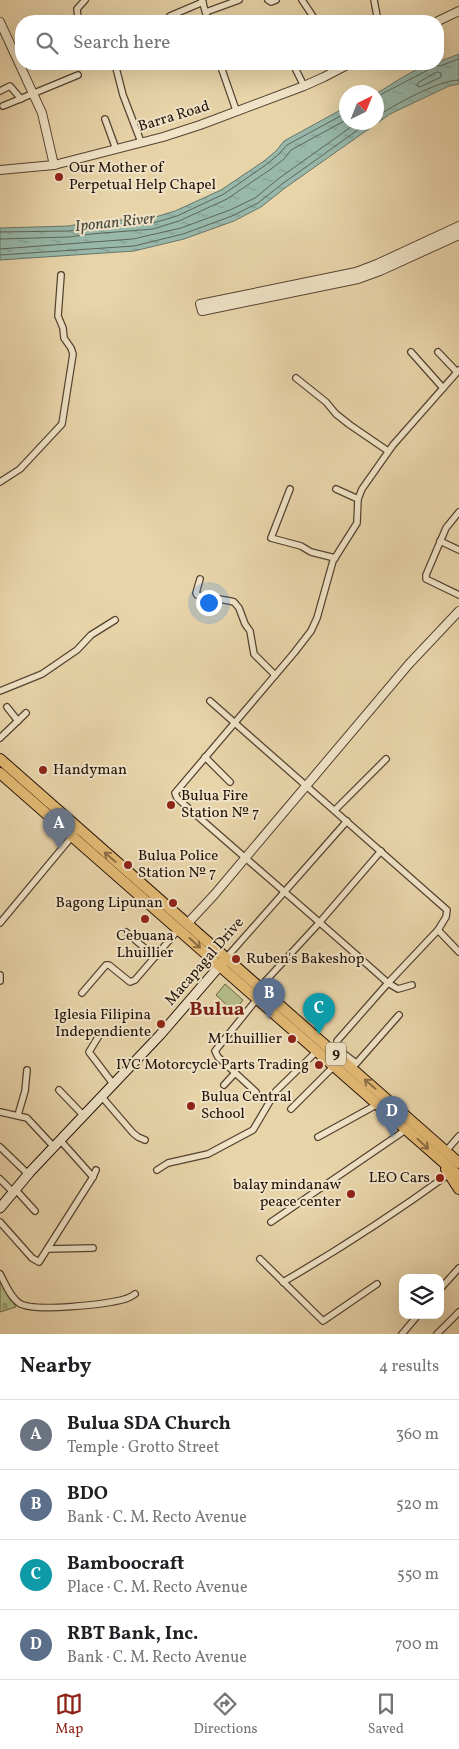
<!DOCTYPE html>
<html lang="en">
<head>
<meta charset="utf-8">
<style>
  :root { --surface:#fff; --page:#f6f6f6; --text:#202124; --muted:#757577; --line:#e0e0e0; --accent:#8f2418 }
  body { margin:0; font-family:Vollkorn,serif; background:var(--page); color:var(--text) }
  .controls { position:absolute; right:15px; bottom:15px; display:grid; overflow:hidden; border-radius:10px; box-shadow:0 5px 20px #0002 }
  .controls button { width:45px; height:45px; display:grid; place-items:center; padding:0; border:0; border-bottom:1px solid var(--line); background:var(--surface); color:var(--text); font:25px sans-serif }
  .compass { position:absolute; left:339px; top:85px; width:45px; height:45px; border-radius:50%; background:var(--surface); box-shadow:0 5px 20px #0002; rotate:43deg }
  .you { position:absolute; left:208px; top:602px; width:18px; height:18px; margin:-12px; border:4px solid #fff; border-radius:50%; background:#1a73e8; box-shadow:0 0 0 8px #1a73e833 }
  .badge { display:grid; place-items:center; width:32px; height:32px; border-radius:50%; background:var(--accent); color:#fff; font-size:16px; font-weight:700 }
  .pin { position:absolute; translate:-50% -41px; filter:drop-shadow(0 1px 2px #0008) }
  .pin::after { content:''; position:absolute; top:26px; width:18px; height:15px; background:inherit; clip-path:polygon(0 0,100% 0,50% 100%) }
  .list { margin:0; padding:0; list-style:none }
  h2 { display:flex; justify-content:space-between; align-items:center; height:65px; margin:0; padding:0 20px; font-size:21px }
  h2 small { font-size:16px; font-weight:400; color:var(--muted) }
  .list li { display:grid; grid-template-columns:32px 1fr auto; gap:15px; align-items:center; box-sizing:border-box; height:70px; padding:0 20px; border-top:1px solid var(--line) }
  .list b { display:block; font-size:19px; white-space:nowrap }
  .list p { margin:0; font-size:16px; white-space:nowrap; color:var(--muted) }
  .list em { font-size:16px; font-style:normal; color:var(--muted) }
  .icon { flex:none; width:28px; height:28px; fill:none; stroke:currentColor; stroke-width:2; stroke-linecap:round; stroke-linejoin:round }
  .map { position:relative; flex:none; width:459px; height:1334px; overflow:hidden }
  .search { position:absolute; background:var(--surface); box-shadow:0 5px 20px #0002; left:15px; right:15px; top:15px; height:55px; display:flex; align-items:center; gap:12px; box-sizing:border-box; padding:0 18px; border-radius:20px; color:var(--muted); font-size:19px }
  .sheet { height:345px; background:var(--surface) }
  nav { display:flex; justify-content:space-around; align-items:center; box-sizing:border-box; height:70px; border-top:1px solid var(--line); background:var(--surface); font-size:14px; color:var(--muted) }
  nav a { display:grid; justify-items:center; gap:2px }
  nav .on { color:var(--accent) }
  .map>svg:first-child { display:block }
</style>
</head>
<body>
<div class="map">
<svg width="459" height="1334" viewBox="0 0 459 1334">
  <defs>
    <pattern id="cemetery-stones" width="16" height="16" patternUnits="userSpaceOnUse" patternTransform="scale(1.25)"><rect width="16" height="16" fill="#b4bd89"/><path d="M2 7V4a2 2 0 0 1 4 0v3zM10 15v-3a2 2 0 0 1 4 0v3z" fill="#9aa175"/></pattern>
    <pattern id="water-ripples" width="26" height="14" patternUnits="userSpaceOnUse" patternTransform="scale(1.25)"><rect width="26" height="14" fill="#97b8aa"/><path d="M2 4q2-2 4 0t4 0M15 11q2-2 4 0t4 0" fill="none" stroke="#829d91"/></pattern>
  </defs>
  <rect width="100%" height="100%" fill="#e8d4a9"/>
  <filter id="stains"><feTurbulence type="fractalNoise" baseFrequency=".004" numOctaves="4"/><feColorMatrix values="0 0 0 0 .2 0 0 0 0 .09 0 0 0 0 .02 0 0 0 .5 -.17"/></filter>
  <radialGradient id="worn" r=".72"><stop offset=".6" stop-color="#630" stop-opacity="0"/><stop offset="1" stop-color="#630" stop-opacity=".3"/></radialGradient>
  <path fill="#b4bd89" stroke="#6b6849" d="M225,984L243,1000L234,1012L216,995Z"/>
  <path fill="url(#cemetery-stones)" stroke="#6b6849" d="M0,1281L16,1307L0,1312Z"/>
  <path fill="url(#water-ripples)" stroke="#68766a" d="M459,54V84L449,86L390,114L285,188L261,207L234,221L184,239L134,251L0,260V228L69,226L89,222L152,218L175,211L221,190L264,161L276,151L284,141L346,107V122H376L377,93C393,84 419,64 438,64V62Z"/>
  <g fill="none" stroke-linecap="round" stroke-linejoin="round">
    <g stroke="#5c655a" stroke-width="1">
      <path d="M437,72L441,73V77L420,87L417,86L418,83Z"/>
      <path d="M376,97L428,70L432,64L440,66L459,59"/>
      <path d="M376,117C394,105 439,80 459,80"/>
      <path d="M0,232L69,231L90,227L153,223L177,216L224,194L267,164L279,154L287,145L346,113"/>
      <path d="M0,239L69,237L91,234L153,229L179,221L227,199L271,169L284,159L291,150L346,120"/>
      <path d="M0,249L133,239L181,228L230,210L255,198L278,179L358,122"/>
      <path d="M0,255L134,246L183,234L232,216L258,203L282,184L369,122"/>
    </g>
    <g stroke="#544231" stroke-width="8">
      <g id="minor">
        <path d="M202,0L208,21"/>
        <path d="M268,0L271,2L276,0"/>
        <path d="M302,0L316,21"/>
        <path d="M374,0L378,21"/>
        <path d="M206,12L239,0"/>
        <path d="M170,16L203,2"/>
        <path d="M72,21L78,18L77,9L85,0"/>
        <path d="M13,49L21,45"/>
        <path d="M115,64L123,95L141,142"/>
        <path d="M220,64L236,110"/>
        <path d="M293,64L304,86"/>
        <path d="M0,91L10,86L21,99"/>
        <path d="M3,106L78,75"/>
        <path d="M105,119L116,149"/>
        <path d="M411,352L443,388"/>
        <path d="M438,352L457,372"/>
        <path d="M296,378L326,402L336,414L350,425L388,451"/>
        <path d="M0,482L20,469L62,424L73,354L71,348L64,338L63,328L58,316L61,275"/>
        <path d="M290,489L271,538L301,546L311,552L335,558"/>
        <path d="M336,489L358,499"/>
        <path d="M459,512L446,528L426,575V579L459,595"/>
        <path d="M440,541L459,550"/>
        <path d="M200,579L196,593L197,595L230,601L234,602L239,608L245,624L250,631L254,654L275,675"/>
        <path d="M0,691L42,674L77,650L91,635L115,620"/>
        <path d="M210,701L447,910L446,917L438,930L388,983L337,1041C337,1051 349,1057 356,1063"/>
        <path d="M7,707L18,721"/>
        <path d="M0,738L26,713"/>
        <path d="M205,757L230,782"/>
        <path d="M335,810L386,759"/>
        <path d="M0,923L74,834"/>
        <path d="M438,930L459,952"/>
        <path d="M126,932L155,957"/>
        <path d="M226,958L347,821"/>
        <path d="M0,975V981"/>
        <path d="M412,985L398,989L388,983C318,920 247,860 177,798L175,793L294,653L311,631L317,618L333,561L357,523L358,499L362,489L393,445L459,370"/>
        <path d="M260,987L319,923L381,851"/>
        <path d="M82,993L106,965H109L130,982L135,980L179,929"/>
        <path d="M100,1034L89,1052L114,1085"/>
        <path d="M354,1066L399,1015"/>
        <path d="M224,1085L235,1073"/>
        <path d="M59,1090L84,1116"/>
        <path d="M256,1092L218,1057L215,1051L257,999"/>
        <path d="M102,1097L133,1133L138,1137L145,1140"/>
        <path d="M291,1109L334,1066"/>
        <path d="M0,1112L27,1118L54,1147"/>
        <path d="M18,1115L25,1091L27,1070"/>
        <path d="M318,1137L378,1104"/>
        <path d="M60,1140L93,1177"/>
        <path d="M0,1147L28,1174"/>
        <path d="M446,1151L459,1136"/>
        <path d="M157,1170L168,1163L208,1154L253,1130L276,1091L317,1051"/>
        <path d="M0,1179L13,1192"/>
        <path d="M15,1189L35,1211"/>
        <path d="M0,1222L32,1258L39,1262L93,1177L96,1170"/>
        <path d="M271,1222L407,1129"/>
        <path d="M48,1249L93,1248"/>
        <path d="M260,1259L323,1321L377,1284"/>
        <path d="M0,1274C5,1283 10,1297 19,1303C33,1313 108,1304 125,1299C129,1298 132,1296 135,1294"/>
        <path d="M283,1282C340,1249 395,1213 449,1174"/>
        <path d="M440,1289L459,1268"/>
        <path d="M402,1334L418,1315"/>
        <path d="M437,1334L459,1312"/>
      </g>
    </g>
    <g stroke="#544231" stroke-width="10">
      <g id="tertiary">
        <path d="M438,21L459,11"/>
        <path d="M0,22L42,113L54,165"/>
        <path d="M0,170L54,165L163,137L200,125L304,86L324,77L349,64"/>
        <path d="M459,226L377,264L356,272L200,304L202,311L358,279L380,271L459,235"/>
        <path d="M187,924L214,895L409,664L459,611"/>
      </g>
    </g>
    <g stroke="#221209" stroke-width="11">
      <path id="secondary" d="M0,1208L30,1172L160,1035L223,962"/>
    </g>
    <g stroke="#221209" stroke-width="12">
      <g id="trunk">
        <path d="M0,759L459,1163"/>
        <path d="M0,773L459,1176"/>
        <path d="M446,1169L459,1189"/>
      </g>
    </g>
    <use href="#minor" stroke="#f0e3c7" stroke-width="5.5"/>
    <use href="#tertiary" stroke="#f0e3c7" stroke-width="8"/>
    <use href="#secondary" stroke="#f0e3c7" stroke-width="9"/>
    <use href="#trunk" stroke="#e4ba74" stroke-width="10"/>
  </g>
  <defs><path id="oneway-shaft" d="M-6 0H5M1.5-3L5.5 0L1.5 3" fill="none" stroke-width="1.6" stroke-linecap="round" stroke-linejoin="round" transform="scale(1.25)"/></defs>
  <g stroke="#8d6e44">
    <use href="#oneway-shaft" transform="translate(110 857) rotate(-139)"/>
    <use href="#oneway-shaft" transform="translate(195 943) rotate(42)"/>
    <use href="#oneway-shaft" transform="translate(370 1084) rotate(-139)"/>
    <use href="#oneway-shaft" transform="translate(423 1144) rotate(43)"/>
  </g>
  <g fill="#8f2418" stroke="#f0e3c7" stroke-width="2">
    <circle cx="59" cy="177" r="5"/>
    <circle cx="43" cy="770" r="5"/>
    <circle cx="171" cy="805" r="5"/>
    <circle cx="128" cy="865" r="5"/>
    <circle cx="173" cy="903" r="5"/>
    <circle cx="145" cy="919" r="5"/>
    <circle cx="236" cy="959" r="5"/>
    <circle cx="161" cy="1024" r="5"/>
    <circle cx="292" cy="1039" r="5"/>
    <circle cx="319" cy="1065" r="5"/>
    <circle cx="191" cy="1106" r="5"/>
    <circle cx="440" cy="1178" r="5"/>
    <circle cx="351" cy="1194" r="5"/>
  </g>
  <g text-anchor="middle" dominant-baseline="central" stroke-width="4" stroke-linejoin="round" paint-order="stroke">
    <rect fill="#f0e3c7" stroke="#605142" stroke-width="1" x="326" y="1042.5" width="20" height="23" rx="4"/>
    <g font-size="14" font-weight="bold" fill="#221209">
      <text x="336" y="1054">9</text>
    </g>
    <g font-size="15" fill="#221209" stroke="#f0e3c7">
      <text transform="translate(174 117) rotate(-17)">Barra Road</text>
      <text transform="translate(205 962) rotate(-49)">Macapagal Drive</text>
    </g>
    <g font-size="15" fill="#221209" stroke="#f0e3c7" text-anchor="start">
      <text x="69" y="168">Our Mother of<tspan x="69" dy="17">Perpetual Help Chapel</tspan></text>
      <text x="53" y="770">Handyman</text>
      <text x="181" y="796">Bulua Fire<tspan x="181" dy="17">Station № 7</tspan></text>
      <text x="138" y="856">Bulua Police<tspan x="138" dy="17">Station № 7</tspan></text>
      <text x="163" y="903" text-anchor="end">Bagong Lipunan</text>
      <text x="145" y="936" text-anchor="middle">Cebuana<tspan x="145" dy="17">Lhuillier</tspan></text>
      <text x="246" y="959">Ruben's Bakeshop</text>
      <text x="151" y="1015" text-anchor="end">Iglesia Filipina<tspan x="151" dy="17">Independiente</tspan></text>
      <text x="282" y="1039" text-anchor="end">M Lhuillier</text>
      <text x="309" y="1065" text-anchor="end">IVC Motorcycle Parts Trading</text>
      <text x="201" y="1097">Bulua Central<tspan x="201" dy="17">School</tspan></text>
      <text x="430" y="1178" text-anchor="end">LEO Cars</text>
      <text x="341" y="1185" text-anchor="end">balay mindanaw<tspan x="341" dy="17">peace center</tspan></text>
    </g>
    <g font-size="16" font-style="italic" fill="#4b4c41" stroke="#f0e3c7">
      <text transform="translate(115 223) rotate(-6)">Iponan River</text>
    </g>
    <g font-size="20" font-weight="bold" fill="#7a1f14" stroke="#f0e3c7">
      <text x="217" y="1010">Bulua</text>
    </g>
  </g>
  <rect width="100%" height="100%" filter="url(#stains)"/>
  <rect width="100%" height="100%" fill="url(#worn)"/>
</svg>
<div class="controls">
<button><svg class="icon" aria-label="layers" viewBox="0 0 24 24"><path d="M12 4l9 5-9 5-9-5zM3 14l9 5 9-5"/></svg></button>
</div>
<svg class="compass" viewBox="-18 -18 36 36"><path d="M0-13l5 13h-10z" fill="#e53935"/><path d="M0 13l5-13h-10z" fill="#757577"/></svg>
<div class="you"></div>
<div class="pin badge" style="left:59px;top:849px;background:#6b7280">A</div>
<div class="pin badge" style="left:269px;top:1019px;background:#5c6f8a">B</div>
<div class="pin badge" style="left:319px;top:1034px;background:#0f9aa8">C</div>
<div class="pin badge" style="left:392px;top:1137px;background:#5c6f8a">D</div>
<div class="search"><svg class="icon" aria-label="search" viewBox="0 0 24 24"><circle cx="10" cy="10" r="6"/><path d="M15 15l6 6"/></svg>Search here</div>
</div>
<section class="sheet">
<h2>Nearby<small>4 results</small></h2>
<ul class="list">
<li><span class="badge" style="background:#6b7280">A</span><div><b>Bulua SDA Church</b><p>Temple · Grotto Street</p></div><em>360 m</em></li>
<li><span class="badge" style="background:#5c6f8a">B</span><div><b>BDO</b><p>Bank · C. M. Recto Avenue</p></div><em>520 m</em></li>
<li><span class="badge" style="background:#0f9aa8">C</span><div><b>Bamboocraft</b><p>Place · C. M. Recto Avenue</p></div><em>550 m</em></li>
<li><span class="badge" style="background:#5c6f8a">D</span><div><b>RBT Bank, Inc.</b><p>Bank · C. M. Recto Avenue</p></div><em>700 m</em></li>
</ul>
</section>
<nav>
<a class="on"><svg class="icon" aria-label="map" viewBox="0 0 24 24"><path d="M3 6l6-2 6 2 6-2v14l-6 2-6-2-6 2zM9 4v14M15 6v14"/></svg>Map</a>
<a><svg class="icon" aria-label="directions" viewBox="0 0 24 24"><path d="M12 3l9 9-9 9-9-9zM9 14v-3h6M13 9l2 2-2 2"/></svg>Directions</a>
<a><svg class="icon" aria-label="saved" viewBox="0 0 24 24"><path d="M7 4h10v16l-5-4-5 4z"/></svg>Saved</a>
</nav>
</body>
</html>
